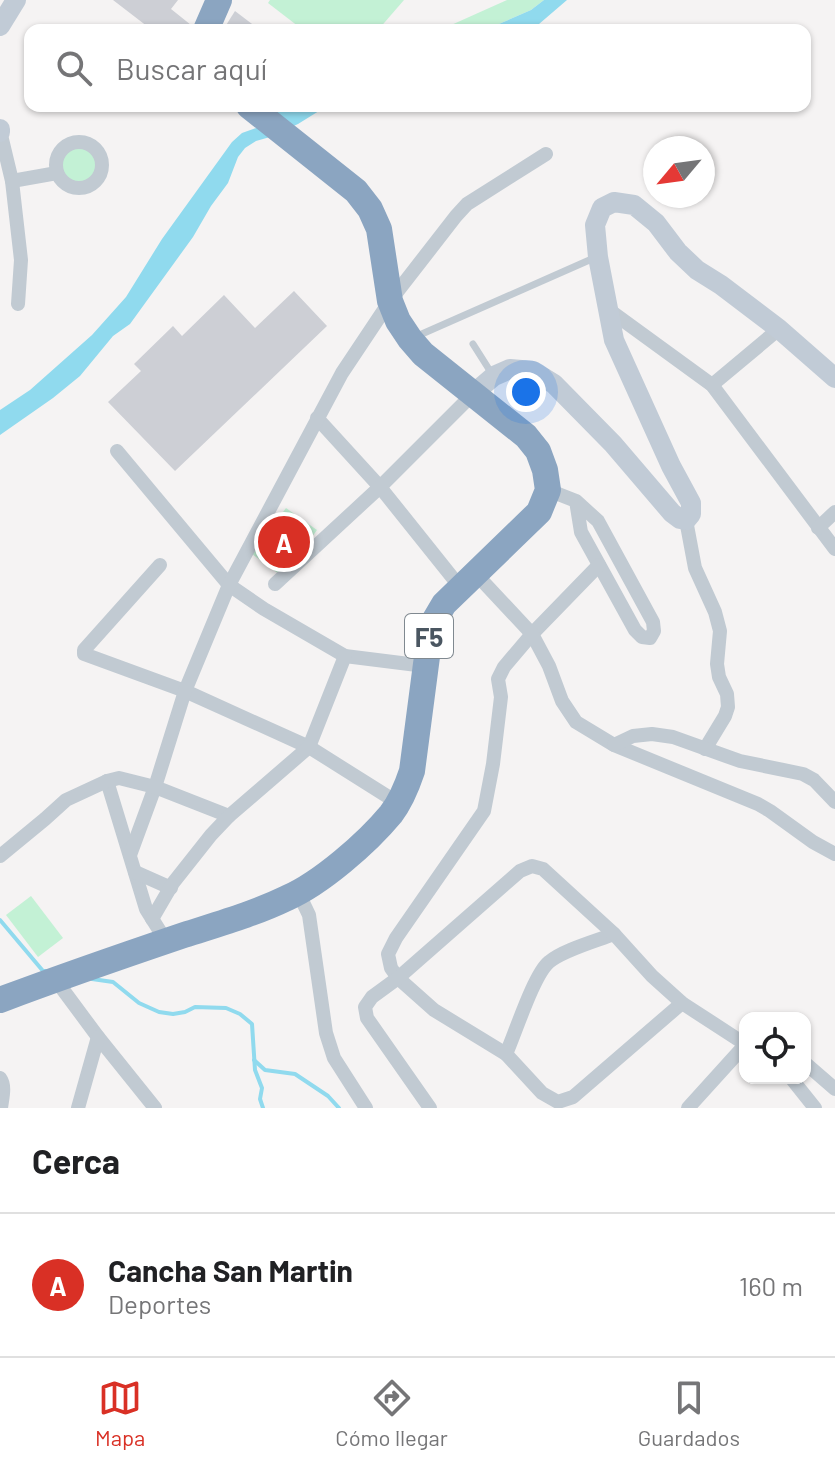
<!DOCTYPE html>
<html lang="es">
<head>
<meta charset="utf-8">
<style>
  :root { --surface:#fff; --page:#f6f6f6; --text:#202124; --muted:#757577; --line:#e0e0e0; --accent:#d93025 }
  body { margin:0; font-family:Barlow,sans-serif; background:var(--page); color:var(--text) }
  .controls { position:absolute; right:24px; bottom:24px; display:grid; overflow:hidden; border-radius:16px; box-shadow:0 2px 6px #0004 }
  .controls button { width:72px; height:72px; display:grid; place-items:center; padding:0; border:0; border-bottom:2px solid var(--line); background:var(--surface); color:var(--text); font:40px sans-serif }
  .compass { position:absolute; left:643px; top:136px; width:72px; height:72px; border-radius:50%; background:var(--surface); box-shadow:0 2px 6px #0004; rotate:241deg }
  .you { position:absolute; left:526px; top:392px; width:28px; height:28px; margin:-20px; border:6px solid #fff; border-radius:50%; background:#1a73e8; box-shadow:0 0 0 12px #1a73e833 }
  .badge { display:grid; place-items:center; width:52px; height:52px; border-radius:50%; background:var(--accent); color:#fff; font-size:26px; font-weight:700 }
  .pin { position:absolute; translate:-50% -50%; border:4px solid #fff; box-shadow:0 2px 8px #0006 }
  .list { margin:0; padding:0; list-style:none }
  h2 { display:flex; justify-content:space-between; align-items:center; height:104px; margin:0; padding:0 32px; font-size:34px }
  h2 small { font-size:26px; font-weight:400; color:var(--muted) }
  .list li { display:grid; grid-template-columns:52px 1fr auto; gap:24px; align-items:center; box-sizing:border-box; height:144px; padding:0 32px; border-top:2px solid var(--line) }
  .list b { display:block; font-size:30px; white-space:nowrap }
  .list p { margin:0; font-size:26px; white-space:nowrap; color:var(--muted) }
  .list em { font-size:26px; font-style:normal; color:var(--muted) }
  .icon { flex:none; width:44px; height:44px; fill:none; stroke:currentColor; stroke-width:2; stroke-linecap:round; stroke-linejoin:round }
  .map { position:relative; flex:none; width:835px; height:1108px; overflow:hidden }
  .search { position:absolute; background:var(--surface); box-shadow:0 2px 6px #0004; left:24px; right:24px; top:24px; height:88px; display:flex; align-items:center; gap:20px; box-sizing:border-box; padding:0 28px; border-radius:16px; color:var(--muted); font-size:30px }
  .sheet { height:248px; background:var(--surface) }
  nav { display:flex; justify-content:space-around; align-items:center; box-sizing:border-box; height:112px; border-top:2px solid var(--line); background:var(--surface); font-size:22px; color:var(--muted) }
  nav a { display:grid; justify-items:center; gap:4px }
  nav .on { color:var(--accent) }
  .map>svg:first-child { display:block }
</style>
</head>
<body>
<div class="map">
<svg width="835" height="1108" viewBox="0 0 835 1108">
  <rect width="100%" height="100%" fill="#f5f3f3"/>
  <g fill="#c3f1d5">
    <path d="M270,0H404L378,30H303L268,3Z"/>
    <path d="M507,0H544L531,10L485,30H440Z"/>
    <circle cx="79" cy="165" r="19"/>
    <path d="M286,508L317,530L283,577L252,554Z"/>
    <path d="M31,896L63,938L38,957L6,915Z"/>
  </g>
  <g fill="#90daee">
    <path d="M544,0H567L532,30H485L531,10Z"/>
    <path d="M282,106H327L298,124L270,137L256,141L245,148L238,157L228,183L211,206L193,237L130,324L113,336L80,376L53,398L0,435V410L30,390L92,335L126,297L162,239L232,142L242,133L259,127Z"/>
  </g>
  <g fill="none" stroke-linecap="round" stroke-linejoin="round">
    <g stroke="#90daee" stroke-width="4">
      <path d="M0,920L43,971H46"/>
      <path d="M92,979L113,982L139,1003L159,1012L173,1014L185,1012L195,1007L226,1008L240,1014L252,1024L255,1070L262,1088L260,1099L263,1108"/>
      <path d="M254,1060L265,1070L295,1074L328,1096L339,1108"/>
    </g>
  </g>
  <g fill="#cdcfd5">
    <path d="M113,0H178L171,9L191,25L190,30H152Z"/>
    <path d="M235,11L260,30H223Z"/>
    <path d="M294,291L327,326L175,471L108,402L141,371L134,364L173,326L182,336L224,295L255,328Z"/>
  </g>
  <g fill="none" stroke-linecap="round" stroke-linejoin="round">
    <g stroke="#c1cad2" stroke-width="7">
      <path d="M415,337L594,258"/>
      <path d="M473,344L492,374"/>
    </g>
    <g stroke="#c1cad2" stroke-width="14">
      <path d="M0,131L12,181L21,260L18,304"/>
      <circle cx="79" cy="165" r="23"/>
      <path d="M12,181L57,173"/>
      <path d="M609,310L712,385L835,549"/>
      <path d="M712,385L779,329"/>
      <path d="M317,418L380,487L460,587"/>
      <path d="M117,451L229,585L264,609L345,656L425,666"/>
      <path d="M548,490L576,501L598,521L653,622L654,631L650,638L642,637L635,630L581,532L576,501"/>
      <path d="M686,520L695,568L715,612L720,631L717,664L719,677L727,694L728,707L725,716L705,749"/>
      <path d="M818,528L835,512"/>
      <path d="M160,565L84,650V654L185,691L309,747L398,803"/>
      <path d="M599,565L532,634L504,667L498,679L501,697L493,764L484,811L396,938L388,954L391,968L398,978L434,1010L506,1054L542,1093L558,1102L573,1097L682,1003"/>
      <path d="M475,573L532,634L549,666L562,701L576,722L614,745L758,804L770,811L813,842L835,854"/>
      <path d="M275,584L380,487L473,394"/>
      <path d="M614,745L633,736L652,734L673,737L740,761L803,774L814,780L835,802"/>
      <path d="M107,781L146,909L166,941"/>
      <path d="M130,855L155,787L185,691L229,585L342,373L390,301L456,216L467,204L546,154"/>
      <path d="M0,856L45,819L66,800L107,781L119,778L155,787L229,816"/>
      <path d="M135,872L171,888"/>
      <path d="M298,892L309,915L326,1033L334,1058L366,1108"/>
      <path d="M152,919L173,883L211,835L229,816L309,747L345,656"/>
      <path d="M55,979L98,1037L155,1108"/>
      <path d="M506,1054C515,1034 534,974 549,962C563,950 596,941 614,934L652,976L682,1003L745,1044"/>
      <path d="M805,1063L835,1089"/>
      <path d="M0,1078C6,1086 2,1099 1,1108"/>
      <path d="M791,1078L815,1108"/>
      <path d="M78,1108L98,1037"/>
      <path d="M430,1108L367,1018L365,1007L372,997L398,978L520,871L532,866L543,869L614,934"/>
      <path d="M688,1108L745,1045"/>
    </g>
    <g stroke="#c1cbd6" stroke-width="20">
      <path d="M0,26L16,0"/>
      <path d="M0,129V132"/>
      <path d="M473,394L494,376L510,369L533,371L554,384L613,444L672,513L680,519L686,520L691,514V503L671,466L614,340L598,257L595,225L602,208L614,202L634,205L656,223L678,252L697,270L721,285L779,329L835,378"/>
    </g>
    <g stroke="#8ba5c1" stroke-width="26">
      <path d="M206,30L219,0"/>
      <path d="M0,1000C61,977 122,956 184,935C218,924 254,914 287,898C321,883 367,843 391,814C401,801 407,786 412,771L431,626L444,604L539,512L548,490L545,470L538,451L526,436L423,354L410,339L398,321L390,301L379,229L370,209L356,191L249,106"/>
    </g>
  </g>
  <g text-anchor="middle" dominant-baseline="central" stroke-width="8" stroke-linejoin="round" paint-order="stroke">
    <rect fill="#fff" stroke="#808990" stroke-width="2" x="405" y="614" width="48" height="44" rx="6"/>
    <g font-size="26" font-weight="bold" fill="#4a5661">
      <text x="429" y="636">F5</text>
    </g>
  </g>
</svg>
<div class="controls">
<button><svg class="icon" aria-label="locate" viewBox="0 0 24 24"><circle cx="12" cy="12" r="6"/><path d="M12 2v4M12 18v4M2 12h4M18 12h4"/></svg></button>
</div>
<svg class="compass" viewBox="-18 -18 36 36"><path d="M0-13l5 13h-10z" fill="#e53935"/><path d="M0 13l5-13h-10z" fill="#757577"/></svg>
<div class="you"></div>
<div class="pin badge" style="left:284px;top:542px">A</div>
<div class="search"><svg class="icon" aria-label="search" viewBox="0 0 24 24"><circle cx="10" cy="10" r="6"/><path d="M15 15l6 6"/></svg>Buscar aquí</div>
</div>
<section class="sheet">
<h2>Cerca<small></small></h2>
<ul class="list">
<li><span class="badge">A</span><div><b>Cancha San Martin</b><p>Deportes</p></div><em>160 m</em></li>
</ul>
</section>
<nav>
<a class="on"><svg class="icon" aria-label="map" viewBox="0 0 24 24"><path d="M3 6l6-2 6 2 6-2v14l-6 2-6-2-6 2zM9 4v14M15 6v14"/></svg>Mapa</a>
<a><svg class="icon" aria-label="directions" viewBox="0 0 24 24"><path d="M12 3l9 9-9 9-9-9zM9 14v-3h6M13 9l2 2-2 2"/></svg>Cómo llegar</a>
<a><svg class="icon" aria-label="saved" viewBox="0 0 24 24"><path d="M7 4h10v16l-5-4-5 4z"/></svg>Guardados</a>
</nav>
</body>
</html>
